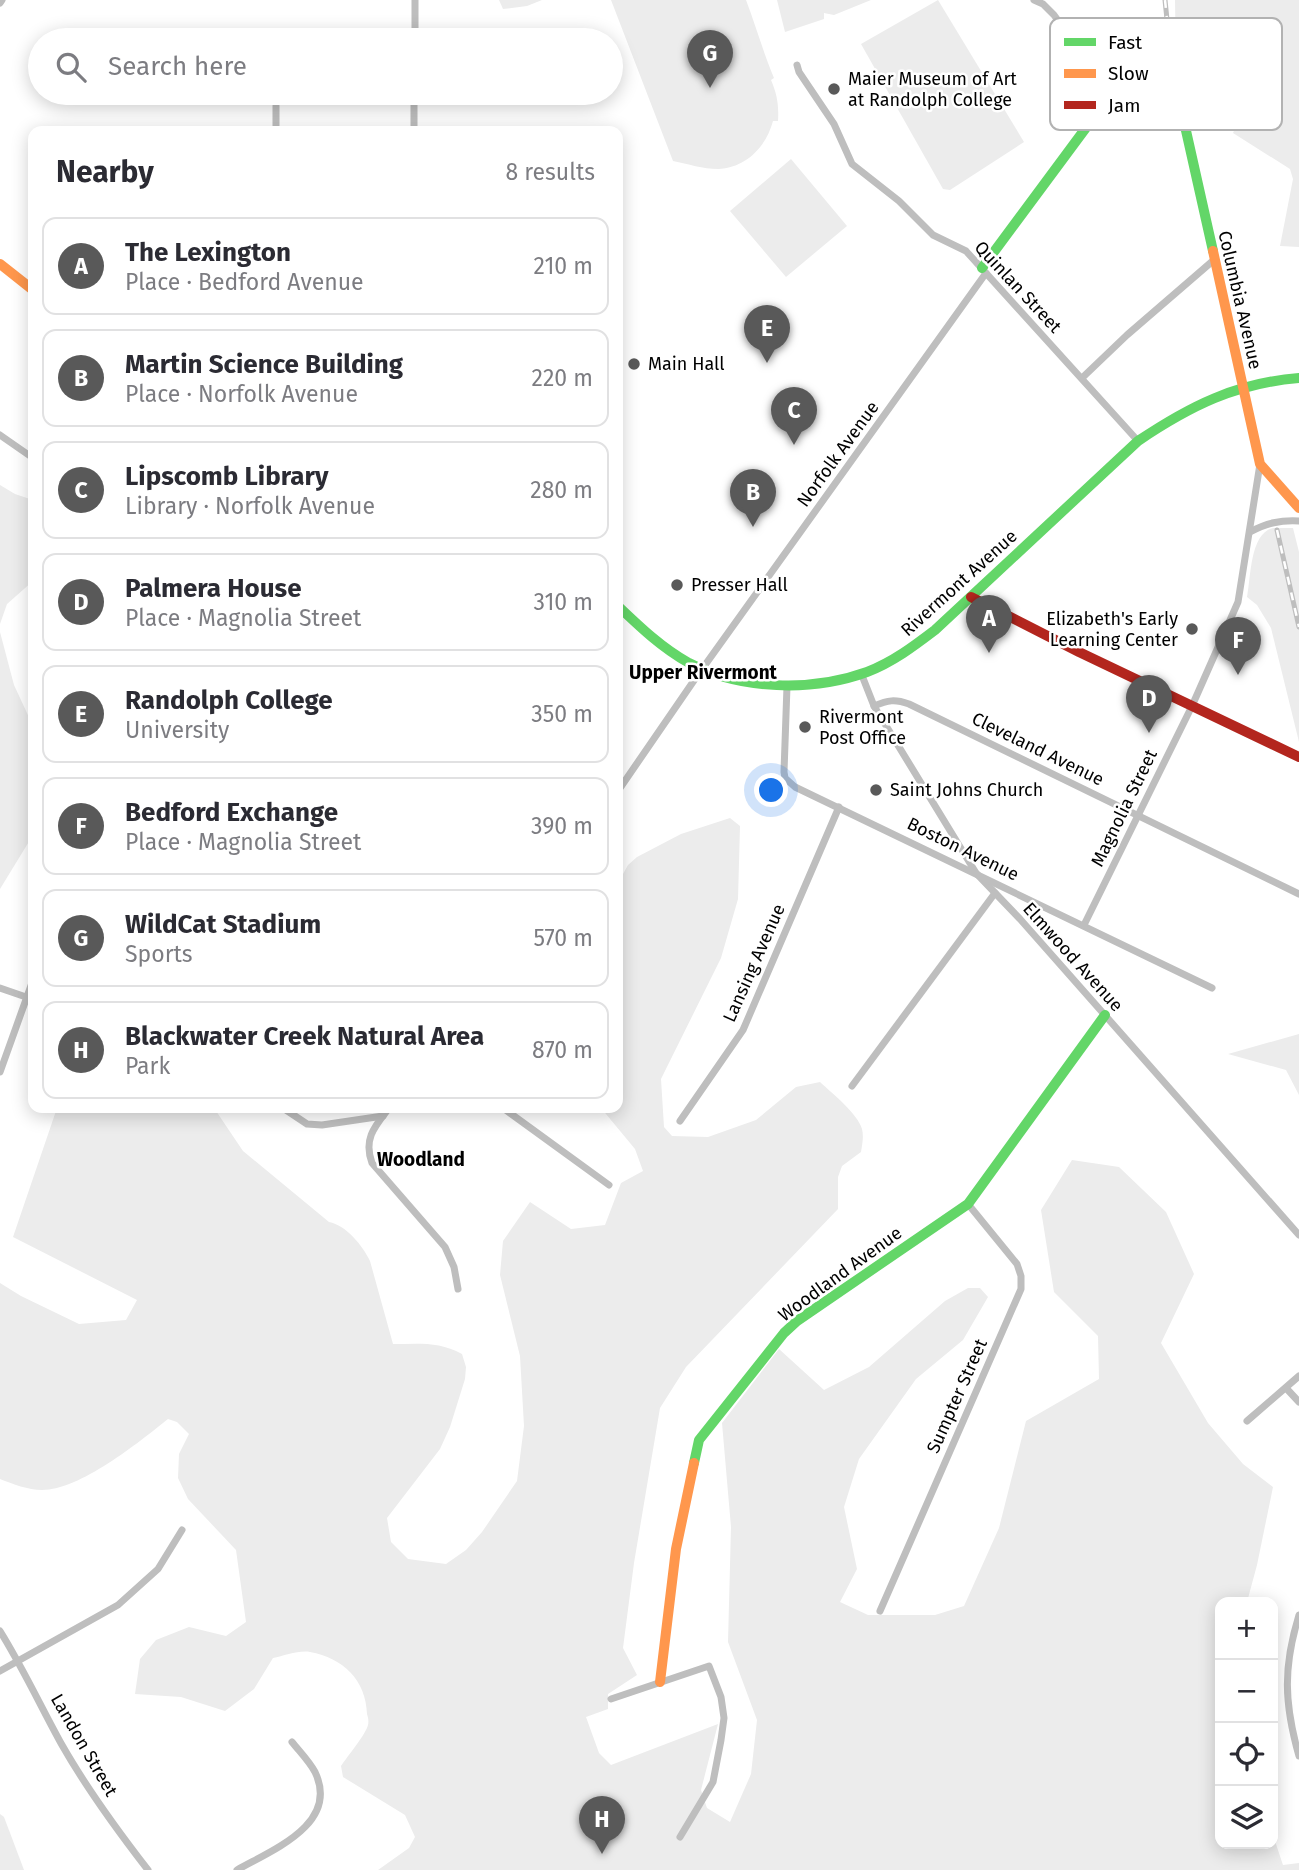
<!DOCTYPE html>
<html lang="en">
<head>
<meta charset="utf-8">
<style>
  :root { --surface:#fff; --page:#f2f2f3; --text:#2b2b33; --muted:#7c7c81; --line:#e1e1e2; --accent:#595959 }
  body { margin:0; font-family:"Fira Sans",sans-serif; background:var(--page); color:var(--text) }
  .controls { position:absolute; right:21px; bottom:21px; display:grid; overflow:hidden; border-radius:14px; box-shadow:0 4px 18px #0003 }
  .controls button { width:63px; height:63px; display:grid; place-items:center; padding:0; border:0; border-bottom:2px solid var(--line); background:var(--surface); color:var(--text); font:35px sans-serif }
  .you { position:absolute; left:772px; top:791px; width:24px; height:24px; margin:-18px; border:5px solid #fff; border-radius:50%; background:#1a73e8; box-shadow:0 0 0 10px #1a73e833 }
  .badge { display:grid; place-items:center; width:46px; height:46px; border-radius:50%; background:var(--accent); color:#fff; font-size:23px; font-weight:700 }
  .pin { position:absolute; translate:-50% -58px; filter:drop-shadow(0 2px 4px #0008) }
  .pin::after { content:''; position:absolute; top:37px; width:24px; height:21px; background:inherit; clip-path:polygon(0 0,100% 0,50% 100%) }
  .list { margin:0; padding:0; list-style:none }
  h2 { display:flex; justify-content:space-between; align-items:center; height:91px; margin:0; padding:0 28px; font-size:30px }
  h2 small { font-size:23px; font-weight:400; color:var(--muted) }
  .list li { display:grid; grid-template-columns:46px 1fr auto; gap:21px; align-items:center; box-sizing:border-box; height:98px; margin:0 14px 14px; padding:0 14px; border:2px solid var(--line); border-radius:14px }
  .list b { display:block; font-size:26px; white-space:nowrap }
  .list p { margin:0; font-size:23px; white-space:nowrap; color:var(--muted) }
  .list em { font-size:23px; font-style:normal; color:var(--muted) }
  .icon { flex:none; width:38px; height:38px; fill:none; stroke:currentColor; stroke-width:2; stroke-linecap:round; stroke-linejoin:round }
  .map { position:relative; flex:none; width:1299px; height:1870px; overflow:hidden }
  .search { position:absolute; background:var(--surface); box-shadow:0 4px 18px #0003; left:28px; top:28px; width:595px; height:77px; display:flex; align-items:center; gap:18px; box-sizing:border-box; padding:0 24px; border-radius:38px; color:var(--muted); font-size:26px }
  .panel { position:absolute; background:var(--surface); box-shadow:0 4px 18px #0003; left:28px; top:126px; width:595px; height:987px; border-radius:14px }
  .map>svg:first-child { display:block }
</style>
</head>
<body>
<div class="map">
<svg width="1299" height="1870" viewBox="0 0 1299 1870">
  <rect width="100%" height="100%" fill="#fff"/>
  <g fill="#ececec">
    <path d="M499,0H542L527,6L503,9Z"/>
    <path d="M611,0H746C756,26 763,52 774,78L771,80C777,94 779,105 778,121H773C766,147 746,168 718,169C703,169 688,164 673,161Z"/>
    <path d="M777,0H871L834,15L824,13V19L785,32Z"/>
    <path d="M938,0L1024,142L950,190L943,189L861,44Z"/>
    <path d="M1175,0H1299V247L1280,246L1293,179L1290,169L1233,133L1249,98L1236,50L1176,64Z"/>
    <path d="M791,159L847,226L786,277L730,211Z"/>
    <path d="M0,485L15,494L33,500V581L7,604L0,624Z"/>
    <path d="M1273,528H1293L1299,552V742L1271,628L1257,605L1247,597C1251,577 1250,533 1273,528Z"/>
    <path d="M0,632L14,685L33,726V835L0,889Z"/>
    <path d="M730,818L740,826L738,899L721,958L661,1079L664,1127L672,1136L708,1137L756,1120L796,1087L820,1082C832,1093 858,1114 862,1129C864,1137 862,1145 861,1152L842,1166L838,1177V1209L686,1367L660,1408L634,1563L623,1648L637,1675L608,1694V1709L586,1717L599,1753L611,1765L718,1724L701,1790L707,1808L730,1822L751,1774L757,1720L728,1642L731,1527L722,1423L779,1349L824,1390L869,1367L945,1301L968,1288H980L988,1297L963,1340L916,1379L859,1459L844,1507L857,1569L840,1602L868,1615H935L964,1606L999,1528L1026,1421L1099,1379L1098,1336L1054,1292L1041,1210L1072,1160L1119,1167L1166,1212L1194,1274L1161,1343L1208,1423L1243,1464L1273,1487L1257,1565L1247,1602H1220V1844H1273V1835L1283,1865L1299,1863V1870H378L409,1848L415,1837L405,1815L343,1777L341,1766C347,1757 366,1734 368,1725C369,1721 368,1717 367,1714C366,1680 343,1658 310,1652C299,1650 284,1656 273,1658L254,1689L225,1711L181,1697L135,1694L140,1659L156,1640L189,1627L226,1636L246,1622L236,1550L188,1499L178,1478L179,1454L189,1434L177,1422L168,1419C138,1443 80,1490 42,1490C28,1490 13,1484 0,1479V1283L21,1296L79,1324L126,1320L137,1300L13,1237L57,1108H214L243,1151L329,1222C346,1225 363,1246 370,1261L393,1344C418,1344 439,1341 462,1354L466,1367L465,1379L450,1427L440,1449L387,1518L391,1542L408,1559L446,1564L466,1550L482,1532L517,1481L524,1426L520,1356L500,1275L503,1241L530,1202L571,1229L605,1225L621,1183L643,1171L635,1149L601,1108H618V883L628,865L637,857L681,834Z"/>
    <path d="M1299,1034V1095L1286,1070L1228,1054Z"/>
    <path d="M0,1814L4,1817L24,1870H0Z"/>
  </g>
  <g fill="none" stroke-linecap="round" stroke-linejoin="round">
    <g stroke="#bebebe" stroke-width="7">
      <path d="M1034,0L1043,4L1054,15L1111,94"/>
      <path d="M0,3L2,0"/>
      <path d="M415,40V0"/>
      <path d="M797,65L799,72L834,124L852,164L899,201L933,235L966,251L1138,441"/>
      <path d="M276,131V106"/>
      <path d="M414,131V93"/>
      <path d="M1082,378L1127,335L1215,259"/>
      <path d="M0,435L33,458"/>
      <path d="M1250,532C1267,523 1280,520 1299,521"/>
      <path d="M861,673L874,706L976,873L1020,919L1299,1235"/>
      <path d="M787,686L784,772L785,778L795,787L1212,988"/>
      <path d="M874,706C888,700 895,699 909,704L1299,894"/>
      <path d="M618,791L695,679L986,273"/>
      <path d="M1084,925L1192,706L1238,602L1260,464"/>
      <path d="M0,988L26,997"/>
      <path d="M0,1072L33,980"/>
      <path d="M852,1086L995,893"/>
      <path d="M283,1108L307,1124L322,1125L383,1116"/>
      <path d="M389,1108C375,1126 363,1139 372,1163L445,1247L454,1267L458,1289"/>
      <path d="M503,1108L609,1185"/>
      <path d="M680,1121L743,1030L839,807"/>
      <path d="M1286,1388L1299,1402"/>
      <path d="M1247,1421L1299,1376"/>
      <path d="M880,1611L1021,1289V1276L1017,1264L968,1204"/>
      <path d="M1299,1615C1283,1667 1284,1703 1299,1756"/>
      <path d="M0,1631C23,1668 41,1707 62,1745C87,1789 117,1830 148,1870"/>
      <path d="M0,1671L118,1605L158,1569L182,1530"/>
      <path d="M611,1699L709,1666L721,1697L724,1718L721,1740L713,1782L680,1837"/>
      <path d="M237,1870C272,1850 340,1824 315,1772C309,1761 300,1752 292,1742"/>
    </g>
    <g stroke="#63d668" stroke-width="10">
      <path d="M982,268L1111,94L1163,82H1171L1176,86L1213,251"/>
      <path d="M618,606C640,627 662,648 689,663C741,690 812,692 867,672C893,662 914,646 935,630L1138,441C1190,406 1236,383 1299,378"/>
      <path d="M694,1463L699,1440L784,1333L797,1321L968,1204L1105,1015"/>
    </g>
    <g stroke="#ff974d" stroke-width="10">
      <path d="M1213,251L1260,464L1299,508"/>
      <path d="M0,264L33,290"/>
      <path d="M660,1682L676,1549L694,1463"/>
    </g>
    <path stroke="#b3261e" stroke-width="10" d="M971,597L1079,652L1299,757"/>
    <g stroke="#bebebe" stroke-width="5">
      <g id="rail">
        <path d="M1165,0L1169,39"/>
        <path d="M1277,530L1299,627"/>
      </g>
    </g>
    <use href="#rail" stroke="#fff" stroke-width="2.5" stroke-dasharray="8" stroke-linecap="butt"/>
  </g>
  <g fill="#595959" stroke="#fff" stroke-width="2.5">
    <circle cx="834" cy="89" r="7"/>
    <circle cx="634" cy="364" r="7"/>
    <circle cx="677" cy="585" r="7"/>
    <circle cx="1192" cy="629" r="7"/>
    <circle cx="805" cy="727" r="7"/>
    <circle cx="876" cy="790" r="7"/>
  </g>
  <g text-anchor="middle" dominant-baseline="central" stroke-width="5" stroke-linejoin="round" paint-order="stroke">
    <g font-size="18" fill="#000" stroke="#fff" text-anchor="start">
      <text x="848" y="79">Maier Museum of Art<tspan x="848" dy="21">at Randolph College</tspan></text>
      <text x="648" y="364">Main Hall</text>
      <text x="691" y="585">Presser Hall</text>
      <text x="1178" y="619" text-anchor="end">Elizabeth's Early<tspan x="1178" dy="21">Learning Center</tspan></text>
      <text x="819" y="717">Rivermont<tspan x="819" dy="21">Post Office</tspan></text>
      <text x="890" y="790">Saint Johns Church</text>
    </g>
    <g font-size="18" fill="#000" stroke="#fff">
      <text transform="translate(1018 287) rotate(47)">Quinlan Street</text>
      <text transform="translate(1240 300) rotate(77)">Columbia Avenue</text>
      <text transform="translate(838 454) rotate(-54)">Norfolk Avenue</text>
      <text transform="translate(959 583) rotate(-42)">Rivermont Avenue</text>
      <text transform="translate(1038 749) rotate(26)">Cleveland Avenue</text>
      <text transform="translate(1124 808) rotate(-64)">Magnolia Street</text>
      <text transform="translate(963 849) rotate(26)">Boston Avenue</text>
      <text transform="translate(1073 957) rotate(48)">Elmwood Avenue</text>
      <text transform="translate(754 963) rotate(-66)">Lansing Avenue</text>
      <text transform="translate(840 1274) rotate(-36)">Woodland Avenue</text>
      <text transform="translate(957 1396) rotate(-66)">Sumpter Street</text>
      <text transform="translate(84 1745) rotate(60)">Landon Street</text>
    </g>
    <g font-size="19" font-weight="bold" fill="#000" stroke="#fff">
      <text x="703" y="672">Upper Rivermont</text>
      <text x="421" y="1159">Woodland</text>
    </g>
  </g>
  <rect x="1050" y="18" width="232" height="112" rx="10" fill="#fff" stroke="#b2b2b2" stroke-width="2"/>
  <rect x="1064" y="38" width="32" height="8" fill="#63d668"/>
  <rect x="1064" y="69" width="32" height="9" fill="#ff974d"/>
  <rect x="1064" y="101" width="32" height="8" fill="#b3261e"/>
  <g font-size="19" fill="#000">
    <text x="1108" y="49">Fast</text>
    <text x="1108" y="80">Slow</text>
    <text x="1108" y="112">Jam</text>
  </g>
</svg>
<div class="controls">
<button>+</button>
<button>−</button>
<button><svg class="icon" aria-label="locate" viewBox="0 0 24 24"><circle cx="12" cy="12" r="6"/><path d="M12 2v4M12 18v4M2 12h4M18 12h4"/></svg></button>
<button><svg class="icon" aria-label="layers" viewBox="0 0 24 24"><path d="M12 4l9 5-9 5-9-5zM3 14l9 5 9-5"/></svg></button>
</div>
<div class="you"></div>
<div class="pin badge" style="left:989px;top:653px">A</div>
<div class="pin badge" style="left:753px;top:527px">B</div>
<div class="pin badge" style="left:794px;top:445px">C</div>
<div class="pin badge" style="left:1149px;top:733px">D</div>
<div class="pin badge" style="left:767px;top:363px">E</div>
<div class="pin badge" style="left:1238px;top:675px">F</div>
<div class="pin badge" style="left:710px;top:88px">G</div>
<div class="pin badge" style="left:602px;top:1854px">H</div>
<div class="search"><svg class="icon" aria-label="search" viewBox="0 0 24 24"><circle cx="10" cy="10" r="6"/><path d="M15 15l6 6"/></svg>Search here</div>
<section class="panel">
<h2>Nearby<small>8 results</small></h2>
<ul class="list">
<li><span class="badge">A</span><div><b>The Lexington</b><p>Place · Bedford Avenue</p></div><em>210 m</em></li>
<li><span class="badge">B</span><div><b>Martin Science Building</b><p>Place · Norfolk Avenue</p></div><em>220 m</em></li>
<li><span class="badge">C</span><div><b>Lipscomb Library</b><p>Library · Norfolk Avenue</p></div><em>280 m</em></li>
<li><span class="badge">D</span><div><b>Palmera House</b><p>Place · Magnolia Street</p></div><em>310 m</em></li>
<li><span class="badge">E</span><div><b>Randolph College</b><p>University</p></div><em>350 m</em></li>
<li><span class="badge">F</span><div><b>Bedford Exchange</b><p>Place · Magnolia Street</p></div><em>390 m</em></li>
<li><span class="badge">G</span><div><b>WildCat Stadium</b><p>Sports</p></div><em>570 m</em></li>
<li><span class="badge">H</span><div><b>Blackwater Creek Natural Area</b><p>Park</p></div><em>870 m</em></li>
</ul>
</section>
</div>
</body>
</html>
